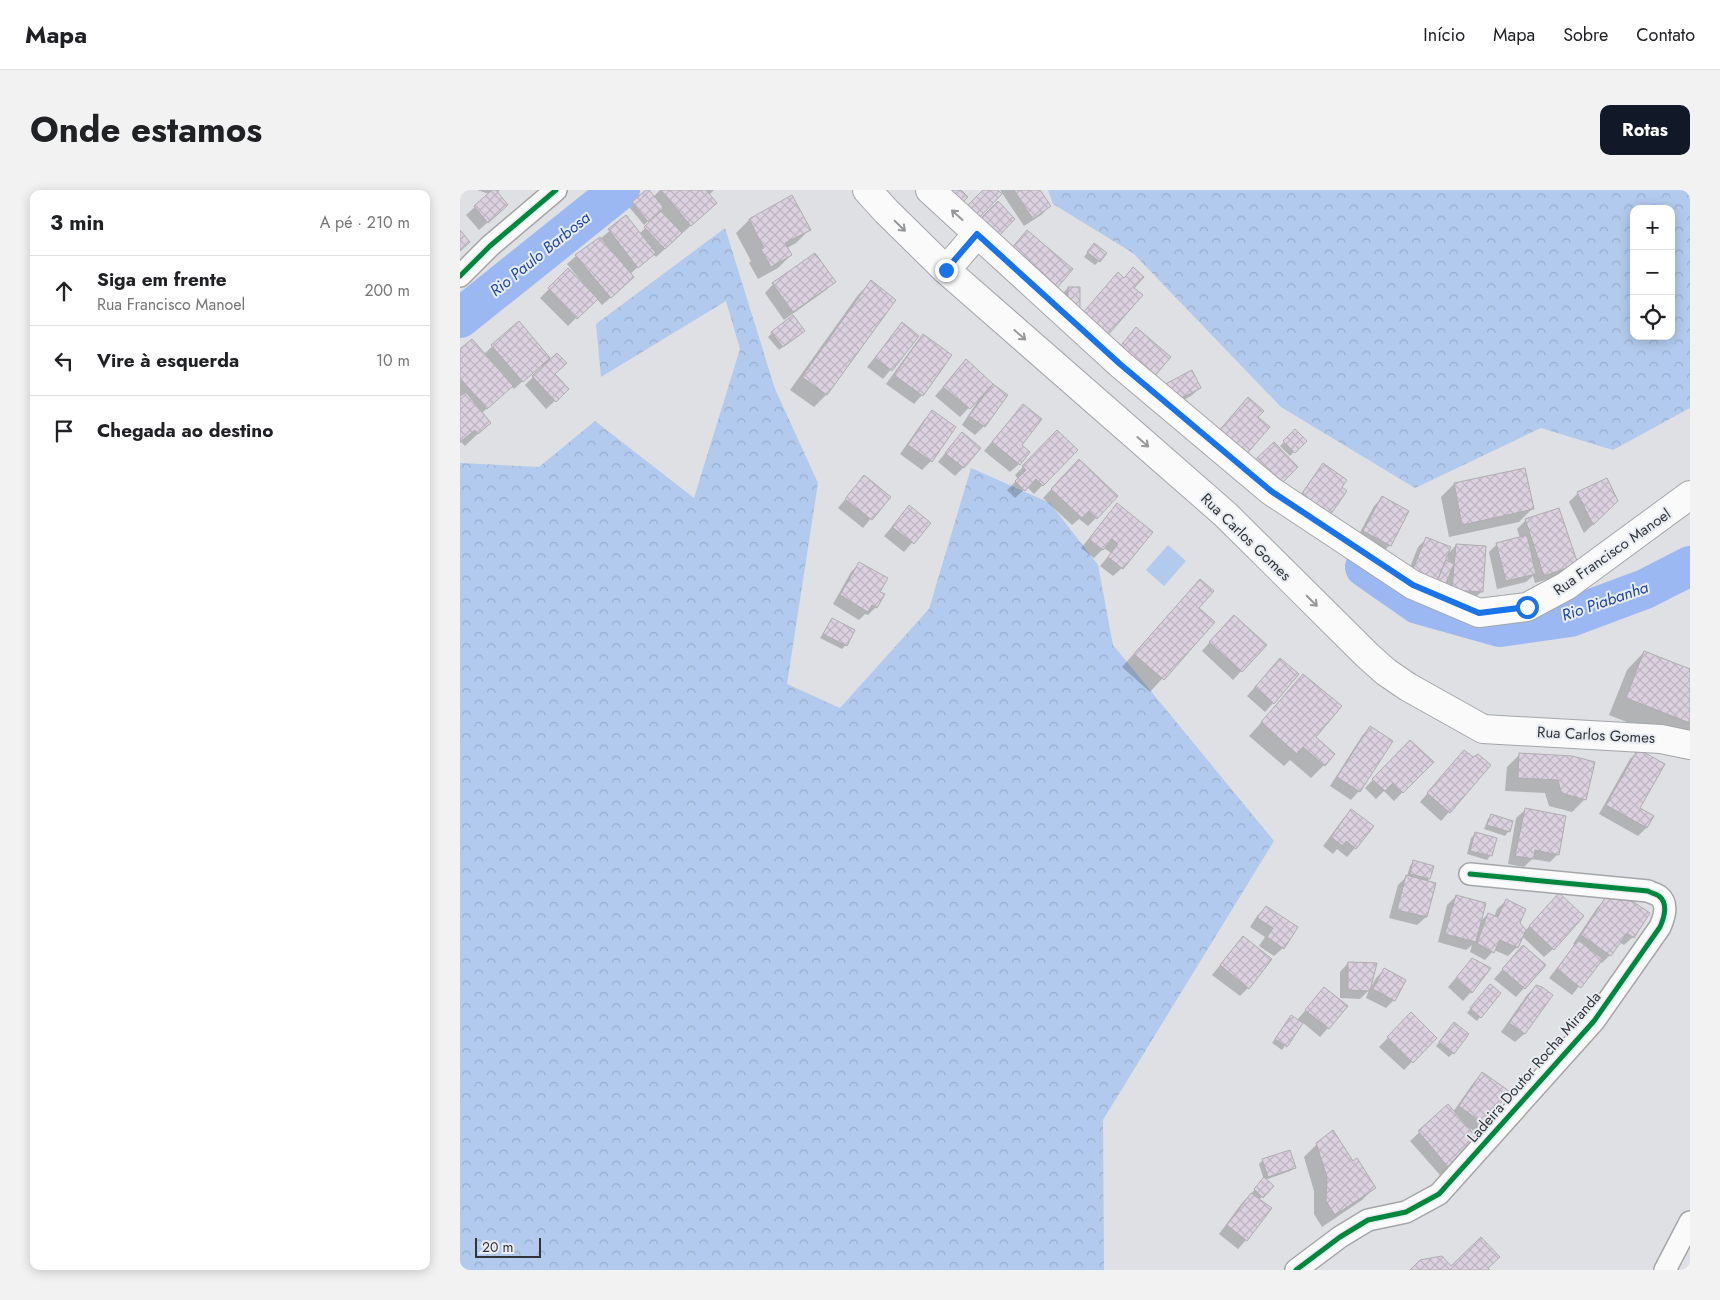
<!DOCTYPE html>
<html lang="pt">
<head>
<meta charset="utf-8">
<style>
  :root { --surface:#fff; --page:#f2f2f2; --text:#202124; --muted:#757577; --line:#e0e0e0; --accent:#111827 }
  body { margin:0; font-family:Jost,sans-serif; background:var(--page); color:var(--text) }
  .controls { position:absolute; right:15px; top:15px; display:grid; overflow:hidden; border-radius:10px; box-shadow:0 2px 12px #0003 }
  .controls button { width:45px; height:45px; display:grid; place-items:center; padding:0; border:0; border-bottom:1px solid var(--line); background:var(--surface); color:var(--text); font:25px sans-serif }
  .scale { position:absolute; left:15px; bottom:12px; width:66px; box-sizing:border-box; padding-left:5px; border:2px solid #323437; border-top:0; font-size:14px; line-height:18px; white-space:nowrap; color:#323437; -webkit-text-stroke:4px #e8edf3; paint-order:stroke }
  .stop { position:absolute; width:15px; height:15px; margin:-11px; border:4px solid #1a73e8; border-radius:50%; background:#fff }
  .stop.end { background:#1a73e8; border-color:#fff; box-shadow:0 1px 5px #0008 }
  .list { margin:0; padding:0; list-style:none }
  h2 { display:flex; justify-content:space-between; align-items:center; height:65px; margin:0; padding:0 20px; font-size:21px }
  h2 small { font-size:16px; font-weight:400; color:var(--muted) }
  .list li { display:grid; grid-template-columns:32px 1fr auto; gap:15px; align-items:center; box-sizing:border-box; height:70px; padding:0 20px; border-top:1px solid var(--line) }
  .list b { display:block; font-size:19px; white-space:nowrap }
  .list p { margin:0; font-size:16px; white-space:nowrap; color:var(--muted) }
  .list em { font-size:16px; font-style:normal; color:var(--muted) }
  .icon { flex:none; width:28px; height:28px; fill:none; stroke:currentColor; stroke-width:2; stroke-linecap:round; stroke-linejoin:round }
  .map { position:relative; flex:none; width:1230px; height:1080px; overflow:hidden; border-radius:10px }
  header { display:flex; align-items:center; gap:30px; box-sizing:border-box; height:70px; padding:0 25px; background:var(--surface); border-bottom:1px solid var(--line) }
  header strong { font-size:24px }
  nav { display:flex; gap:28px; margin-inline-start:auto; font-size:18px }
  .intro { display:flex; align-items:center; justify-content:space-between; box-sizing:border-box; height:120px; padding:0 30px }
  h1 { margin:0; font-size:35px }
  .button { padding:12px 22px; border-radius:10px; background:var(--accent); color:#fff; font-size:18px; font-weight:700 }
  main { display:flex; gap:30px; padding:0 30px }
  aside { flex:1; background:var(--surface); border-radius:10px; box-shadow:0 2px 12px #0003 }
  .map>svg:first-child { display:block }
</style>
</head>
<body>
<header>
<strong>Mapa</strong>
<nav><a>Início</a><a>Mapa</a><a>Sobre</a><a>Contato</a></nav>
</header>
<div class="intro"><h1>Onde estamos</h1><a class="button">Rotas</a></div>
<main>
<aside>
<h2>3 min<small>A pé · 210 m</small></h2>
<ul class="list">
<li><svg class="icon" aria-label="ahead" viewBox="0 0 24 24"><path d="M12 20V5M6 11l6-6 6 6"/></svg><div><b>Siga em frente</b><p>Rua Francisco Manoel</p></div><em>200 m</em></li>
<li><svg class="icon" aria-label="left" viewBox="0 0 24 24"><path d="M17 20v-9H6M10 6l-5 5 5 5"/></svg><div><b>Vire à esquerda</b></div><em>10 m</em></li>
<li><svg class="icon" aria-label="arrive" viewBox="0 0 24 24"><path d="M6 21V4h12l-3 4 3 4H6"/></svg><div><b>Chegada ao destino</b></div></li>
</ul>
</aside>
<div class="map">
<svg width="1230" height="1080" viewBox="0 0 1230 1080">
  <defs>
    <pattern id="forest-crowns" width="20" height="18" patternUnits="userSpaceOnUse" patternTransform="scale(1.25)"><rect width="20" height="18" fill="#b2caed"/><path d="M2 6a3 3 0 1 1 6 0M12 15a3 3 0 1 1 6 0" fill="none" stroke="#9aaecc"/></pattern>
    <pattern id="building-cross-hatch" width="8" height="8" patternUnits="userSpaceOnUse" patternTransform="scale(1.25)"><rect width="8" height="8" fill="#dcd1e0"/><path d="M0 0l8 8M0 8l8-8" fill="none" stroke="#bdb4c1"/></pattern>
  </defs>
  <rect width="100%" height="100%" fill="#dee0e3"/>
  <g fill="url(#forest-crowns)" fill-rule="evenodd">
    <path d="M588,0H1230V218L1153,260L1081,238L955,298L821,217L673,63L593,14ZM1174,19H1211V146H1174Z"/>
    <path d="M265,38L315,199L358,293L327,494L380,518L469,419L511,278L590,313L638,375L653,455L814,651L643,930L644,1080H0V273L79,277L135,231L234,308L280,159L266,111L141,187L136,134Z"/>
  </g>
  <path fill="#b2caed" d="M708,355L726,371L704,396L686,380Z"/>
  <g fill="#0003">
    <path d="M17,0H40L37,3L38,23L19,40L6,25L29,4Z"/>
    <path d="M200,0H254L249,5L247,21L196,67L193,64L170,84L164,96L142,115L136,108L108,136L80,108L108,80L121,93L122,92L107,74L116,66L140,49L166,27L179,44L202,22L200,20L184,35L169,17L173,13L193,7Z"/>
    <path d="M540,0H579L590,16L581,25L564,36Z"/>
    <path d="M332,7L349,40L336,53L327,58L331,65L318,78L298,89L289,73L291,71L276,43L289,30Z"/>
    <path d="M630,59L639,71L635,75L624,67Z"/>
    <path d="M374,91L366,100L324,130L305,103L313,94Z"/>
    <path d="M411,92L366,205L354,217L330,200L398,105Z"/>
    <path d="M608,98H619L604,121V102Z"/>
    <path d="M58,133L91,170L98,208L86,219L65,195L83,177L81,175L54,199L51,196L22,223L29,233L5,256L1,252L0,253V161L24,164Z"/>
    <path d="M442,134L458,146L423,189L407,177Z"/>
    <path d="M312,143L339,144L319,160L308,147Z"/>
    <path d="M463,146L462,205L454,214L426,194L455,154Z"/>
    <path d="M506,171L532,195L546,205L524,236L515,245L502,235L519,209L518,208L500,227L475,206Z"/>
    <path d="M740,198L731,206L705,220L688,208Z"/>
    <path d="M563,215L559,274L550,282L524,261Z"/>
    <path d="M473,222L471,271L462,280L440,264L464,230Z"/>
    <path d="M835,241L845,251L830,266L820,256Z"/>
    <path d="M597,242L616,260L574,304L567,297L555,308L547,300L558,289L555,285Z"/>
    <path d="M494,252L503,278L495,286L478,272Z"/>
    <path d="M863,275L885,290L830,320L855,284Z"/>
    <path d="M610,279L636,328L628,336L619,329L612,335L583,308Z"/>
    <path d="M404,287L429,307L403,338L378,318Z"/>
    <path d="M994,294L1072,319L1059,332L989,347L981,307Z"/>
    <path d="M1118,303L1157,311L1124,343L1109,312Z"/>
    <path d="M922,308L930,355L921,364L896,350L914,316Z"/>
    <path d="M657,315L662,378L653,386L640,376L651,363L644,358L634,368L621,358Z"/>
    <path d="M449,317L469,333L444,362L424,346Z"/>
    <path d="M1066,330L1117,374L1108,383L1075,393L1073,386L1066,392L1037,399L1029,362L1037,354L1060,348L1057,339Z"/>
    <path d="M967,348L982,376L987,372L988,364L996,355L1025,357L1021,402L1013,410L944,392L958,357Z"/>
    <path d="M399,374L418,402L416,417L408,425L405,424L399,430L373,414L391,382Z"/>
    <path d="M727,404L737,418L754,432L690,502L662,477Z"/>
    <path d="M372,429L386,455L382,459L360,448Z"/>
    <path d="M765,435L805,455L773,490L742,461Z"/>
    <path d="M1184,462L1229,480L1230,477V557L1149,525L1167,480Z"/>
    <path d="M820,469L813,513L805,522L787,506Z"/>
    <path d="M843,486L854,547L864,575L851,588L830,570L824,576L789,546Z"/>
    <path d="M910,537L899,601L891,610L870,596L902,546Z"/>
    <path d="M950,551L972,572L934,611L924,601L916,609L905,598Z"/>
    <path d="M1178,561V619L1192,627L1186,638L1178,646L1139,624L1170,569Z"/>
    <path d="M1060,564L1111,567L1125,609L1112,622L1089,616L1085,603L1045,601L1047,577Z"/>
    <path d="M1012,568L1030,576L981,631L960,612L996,570Z"/>
    <path d="M1065,620L1098,664L1090,672L1072,669L1064,677L1048,674L1056,628Z"/>
    <path d="M891,621L895,658L887,667L877,659L873,664L863,656L883,629Z"/>
    <path d="M1032,625L1051,631L1048,642L1045,646L1024,639L1028,629Z"/>
    <path d="M1015,644L1035,649L1030,666L1027,670L1007,664L1011,648Z"/>
    <path d="M953,672L969,689L966,692V727L957,735L929,728L938,695L947,686L950,676Z"/>
    <path d="M996,706L1020,732L1028,724L1034,727L1037,719L1046,711L1058,734L1065,741L1090,713L1093,759L1084,767L1062,746L1057,757L1048,766L1034,760L1025,770L1010,762L1012,755L1006,760L978,752L987,715Z"/>
    <path d="M1146,709L1173,747L1164,755L1159,752L1150,765L1142,773L1139,772L1112,805L1089,788L1115,755L1113,754L1137,718Z"/>
    <path d="M806,717L823,758L814,766L799,756L805,747L790,737L797,726Z"/>
    <path d="M783,747L788,798L780,806L752,785Z"/>
    <path d="M1063,756L1064,798L1056,807L1034,789Z"/>
    <path d="M1012,769L1011,802L1003,811L988,797Z"/>
    <path d="M888,773L910,799L916,788L924,780L934,810L926,818L906,808L909,800L900,809L880,808V782Z"/>
    <path d="M1076,796L1091,805L1064,844L1055,852L1041,842L1067,805Z"/>
    <path d="M864,799L886,817L868,838L860,847L842,832L822,860L812,853L828,830H837Z"/>
    <path d="M1026,799L1020,827L1017,831L1007,823Z"/>
    <path d="M951,824L975,848L944,880L919,857Z"/>
    <path d="M990,838L993,863L989,867L976,856Z"/>
    <path d="M1023,884L1024,934L1016,943L1007,936L1010,959L980,985L950,951L988,916L993,922L1014,892Z"/>
    <path d="M857,954L893,973L915,997L902,1010L862,1037L854,1024V1001L844,967Z"/>
    <path d="M803,970L834,978L830,981L805,990L812,996L799,1010L786,1050L778,1059L759,1044L782,1013L804,990L799,974Z"/>
  </g>
  <g fill="none" stroke-linecap="round" stroke-linejoin="round">
    <g stroke="#9cb8f2" stroke-width="40">
      <path d="M0,128L160,0"/>
      <path d="M905,377L958,414L1040,437L1110,427L1185,399L1230,376"/>
    </g>
  </g>
  <g fill="url(#building-cross-hatch)" stroke="#aeadb0">
    <path d="M32,0H36L48,15L28,33L14,16Z"/>
    <path d="M186,0H189L204,18L188,32L172,12Z"/>
    <path d="M201,0H246L257,13L231,36Z"/>
    <path d="M480,0H501L508,7L494,21Z"/>
    <path d="M523,0H538L542,4L517,30L505,18Z"/>
    <path d="M554,0H580L591,16L573,29Z"/>
    <path d="M332,5L351,40L325,53L332,65L311,77L301,59L304,58L289,29Z"/>
    <path d="M538,11L555,29L535,50L517,32Z"/>
    <path d="M201,21L222,43L205,59L184,37Z"/>
    <path d="M166,25L196,63L178,78L148,39Z"/>
    <path d="M0,40L10,52L0,61Z"/>
    <path d="M567,40L613,79L591,105L545,66Z"/>
    <path d="M140,47L174,87L151,108L115,65Z"/>
    <path d="M634,53L647,63L640,72L627,62Z"/>
    <path d="M355,63L376,92L333,122L312,93Z"/>
    <path d="M673,77L684,87L674,98L683,105L647,146L622,124L658,82L664,88Z"/>
    <path d="M108,78L138,109L117,129L88,98Z"/>
    <path d="M411,90L436,110L367,205L342,187Z"/>
    <path d="M608,97H620V118L608,117Z"/>
    <path d="M333,125L345,141L323,157L311,142Z"/>
    <path d="M59,131L90,168L63,192L31,155Z"/>
    <path d="M442,132L459,146L432,181L415,168Z"/>
    <path d="M676,137L711,167L693,188L658,159Z"/>
    <path d="M463,144L492,165L463,206L434,185Z"/>
    <path d="M12,149L53,196L27,219L0,188V159Z"/>
    <path d="M97,163L107,173L95,184L109,199L96,212L72,186Z"/>
    <path d="M506,169L533,194L510,219L483,197Z"/>
    <path d="M732,180L741,198L714,212L696,199Z"/>
    <path d="M533,194L548,205L525,237L509,226Z"/>
    <path d="M6,202L31,233L18,244L15,240L0,252V206Z"/>
    <path d="M788,207L804,221L798,227L810,237L785,266L758,242Z"/>
    <path d="M563,214L582,229L562,255L570,262L560,275L532,252Z"/>
    <path d="M472,220L496,237L472,272L448,255Z"/>
    <path d="M835,239L847,251L835,263L823,251Z"/>
    <path d="M597,240L618,260L583,296L576,289L565,301L555,291L566,280L562,276Z"/>
    <path d="M502,242L521,258L504,278L485,263Z"/>
    <path d="M814,252L838,277L819,296L795,270Z"/>
    <path d="M619,269L658,306L637,329L629,321L622,328L591,299Z"/>
    <path d="M863,273L887,290L882,297L887,301L866,331L837,311Z"/>
    <path d="M1065,278L1074,319L1002,335L994,293Z"/>
    <path d="M404,285L431,307L412,330L385,309Z"/>
    <path d="M1147,288L1158,311L1133,335L1117,302Z"/>
    <path d="M922,306L949,321L931,356L903,341Z"/>
    <path d="M657,313L693,342L663,379L648,367L658,354L652,349L643,360L629,349Z"/>
    <path d="M449,315L471,333L454,354L432,337Z"/>
    <path d="M1099,318L1118,374L1084,386L1065,329Z"/>
    <path d="M1067,345L1076,384L1046,391L1036,353Z"/>
    <path d="M966,347L991,357L976,394L951,384Z"/>
    <path d="M996,354L1026,356L1023,402L992,400Z"/>
    <path d="M986,370L994,374L984,398L976,394Z"/>
    <path d="M399,372L428,388L420,402L425,404L417,418L412,415L408,422L380,405Z"/>
    <path d="M740,389L754,401L739,418L755,432L704,490L674,464Z"/>
    <path d="M774,425L807,455L782,482L749,452Z"/>
    <path d="M372,428L395,440L387,456L363,444Z"/>
    <path d="M1184,461L1230,479V533L1166,508Z"/>
    <path d="M820,468L839,484L814,514L795,497Z"/>
    <path d="M843,484L882,516L856,547L875,564L865,576L843,557L837,564L801,532Z"/>
    <path d="M910,536L933,551L900,602L877,587Z"/>
    <path d="M950,550L974,572L943,603L933,593L925,601L912,589Z"/>
    <path d="M1178,559L1205,574L1180,618L1194,626L1187,638L1146,615Z"/>
    <path d="M1004,560L1013,567L1018,564L1031,575L990,623L967,603Z"/>
    <path d="M1059,563L1112,566L1135,572L1126,610L1101,603L1098,590L1058,588Z"/>
    <path d="M1065,618L1106,626L1099,665L1075,660L1074,669L1055,666Z"/>
    <path d="M891,619L914,636L896,659L886,651L883,656L871,647Z"/>
    <path d="M1031,624L1053,631L1050,642L1027,635Z"/>
    <path d="M1015,642L1037,648L1032,666L1010,661Z"/>
    <path d="M953,670L974,676L970,689L950,684Z"/>
    <path d="M946,685L976,693L967,727L937,720Z"/>
    <path d="M1099,703L1124,726L1094,760L1069,736Z"/>
    <path d="M996,705L1026,713L1016,752L985,744Z"/>
    <path d="M1145,708L1172,711L1190,723L1174,748L1167,743L1151,766L1121,745Z"/>
    <path d="M1046,709L1066,719L1060,733L1066,740L1058,758L1040,750L1034,763L1017,753L1028,723L1038,727Z"/>
    <path d="M806,716L838,737L824,759L807,747L813,738L797,728Z"/>
    <path d="M783,746L812,769L789,799L760,775Z"/>
    <path d="M1118,750L1143,769L1121,798L1097,779Z"/>
    <path d="M1063,755L1086,775L1065,799L1042,779Z"/>
    <path d="M1012,768L1031,778L1012,803L996,788Z"/>
    <path d="M888,772L917,773L910,801L888,800Z"/>
    <path d="M924,778L946,790L935,811L913,799Z"/>
    <path d="M1030,794L1041,803L1021,828L1010,818Z"/>
    <path d="M1076,795L1082,797L1093,805L1065,844L1049,833Z"/>
    <path d="M864,797L888,816L869,839L845,820Z"/>
    <path d="M951,822L977,848L953,873L927,847Z"/>
    <path d="M831,825L843,833L827,857L815,849Z"/>
    <path d="M994,832L1009,844L994,864L979,852Z"/>
    <path d="M1022,882L1049,901L1025,935L999,916Z"/>
    <path d="M988,914L1020,951L989,978L958,941Z"/>
    <path d="M873,940L893,971L897,968L916,998L875,1025L866,1011L867,987L856,953Z"/>
    <path d="M830,960L836,978L808,987L802,969Z"/>
    <path d="M804,987L814,996L803,1008L794,999Z"/>
    <path d="M791,1003L812,1018L787,1051L767,1035Z"/>
    <path d="M1021,1047L1040,1067L1028,1078L1030,1080H950L960,1070L982,1066L991,1076Z"/>
  </g>
  <g fill="none" stroke-linecap="round" stroke-linejoin="round">
    <g stroke="#a4a6a8" stroke-width="24">
      <g id="minor">
        <path d="M0,86L30,56L96,0"/>
        <path d="M836,1080L880,1047L908,1030L946,1022L979,1004L1134,831L1200,737C1204,728 1209,714 1199,706C1197,704 1191,703 1188,701L1010,684"/>
        <path d="M1205,1080L1230,1032"/>
      </g>
    </g>
    <g stroke="#a4a6a8" stroke-width="30">
      <g id="major">
        <path d="M407,0L426,21L486,80L766,325L908,466L926,482L948,497L1023,539L1201,549L1230,555"/>
        <path d="M470,0L660,174L811,301L953,395L1019,423L1067,417L1106,396L1230,305"/>
        <path d="M486,80L517,44"/>
      </g>
    </g>
    <use href="#minor" stroke="#fafafb" stroke-width="21"/>
    <use href="#major" stroke="#fafafb" stroke-width="28"/>
    <g stroke="#e8edf3" stroke-width="8">
      <g id="cycleway">
        <path d="M0,86L30,56L96,0"/>
        <path d="M836,1080L880,1047L908,1030L946,1022L979,1004L1134,831L1200,737C1204,728 1209,714 1199,706C1197,704 1191,703 1188,701L1010,684"/>
      </g>
    </g>
    <use href="#cycleway" stroke="#00873e" stroke-width="5"/>
  </g>
  <defs><path id="oneway-shaft" d="M-6 0H5M1.5-3L5.5 0L1.5 3" fill="none" stroke-width="1.6" stroke-linecap="round" stroke-linejoin="round" transform="scale(1.25)"/></defs>
  <g stroke="#969799">
    <use href="#oneway-shaft" transform="translate(497 25) rotate(-138)"/>
    <use href="#oneway-shaft" transform="translate(440 36) rotate(44)"/>
    <use href="#oneway-shaft" transform="translate(560 145) rotate(41)"/>
    <use href="#oneway-shaft" transform="translate(683 252) rotate(41)"/>
    <use href="#oneway-shaft" transform="translate(852 411) rotate(45)"/>
  </g>
  <g fill="none" stroke-linecap="round" stroke-linejoin="round">
    <path stroke="#1a73e8" stroke-width="6" d="M486,80L517,44L660,174L811,301L953,395L1019,423L1067,417"/>
  </g>
  <g text-anchor="middle" dominant-baseline="central" stroke-width="4" stroke-linejoin="round" paint-order="stroke">
    <g font-size="15" fill="#323437" stroke="#e8edf3">
      <text transform="translate(786 347) rotate(44)">Rua Carlos Gomes</text>
      <text transform="translate(1152 362) rotate(-35)">Rua Francisco Manoel</text>
      <text transform="translate(1136 545) rotate(3)">Rua Carlos Gomes</text>
      <text transform="translate(1074 877) rotate(-49)">Ladeira Doutor Rocha Miranda</text>
    </g>
    <g font-size="16" font-style="italic" fill="#1e44a1" stroke="#e8edf3">
      <text transform="translate(80 64) rotate(-39)">Rio Paulo Barbosa</text>
      <text transform="translate(1145 411) rotate(-19)">Rio Piabanha</text>
    </g>
  </g>
</svg>
<div class="controls">
<button>+</button>
<button>−</button>
<button><svg class="icon" aria-label="locate" viewBox="0 0 24 24"><circle cx="12" cy="12" r="6"/><path d="M12 2v4M12 18v4M2 12h4M18 12h4"/></svg></button>
</div>
<div class="scale">20 m</div>
<div class="stop" style="left:1067px;top:417px"></div>
<div class="stop end" style="left:486px;top:80px"></div>
</div>
</main>
</body>
</html>
